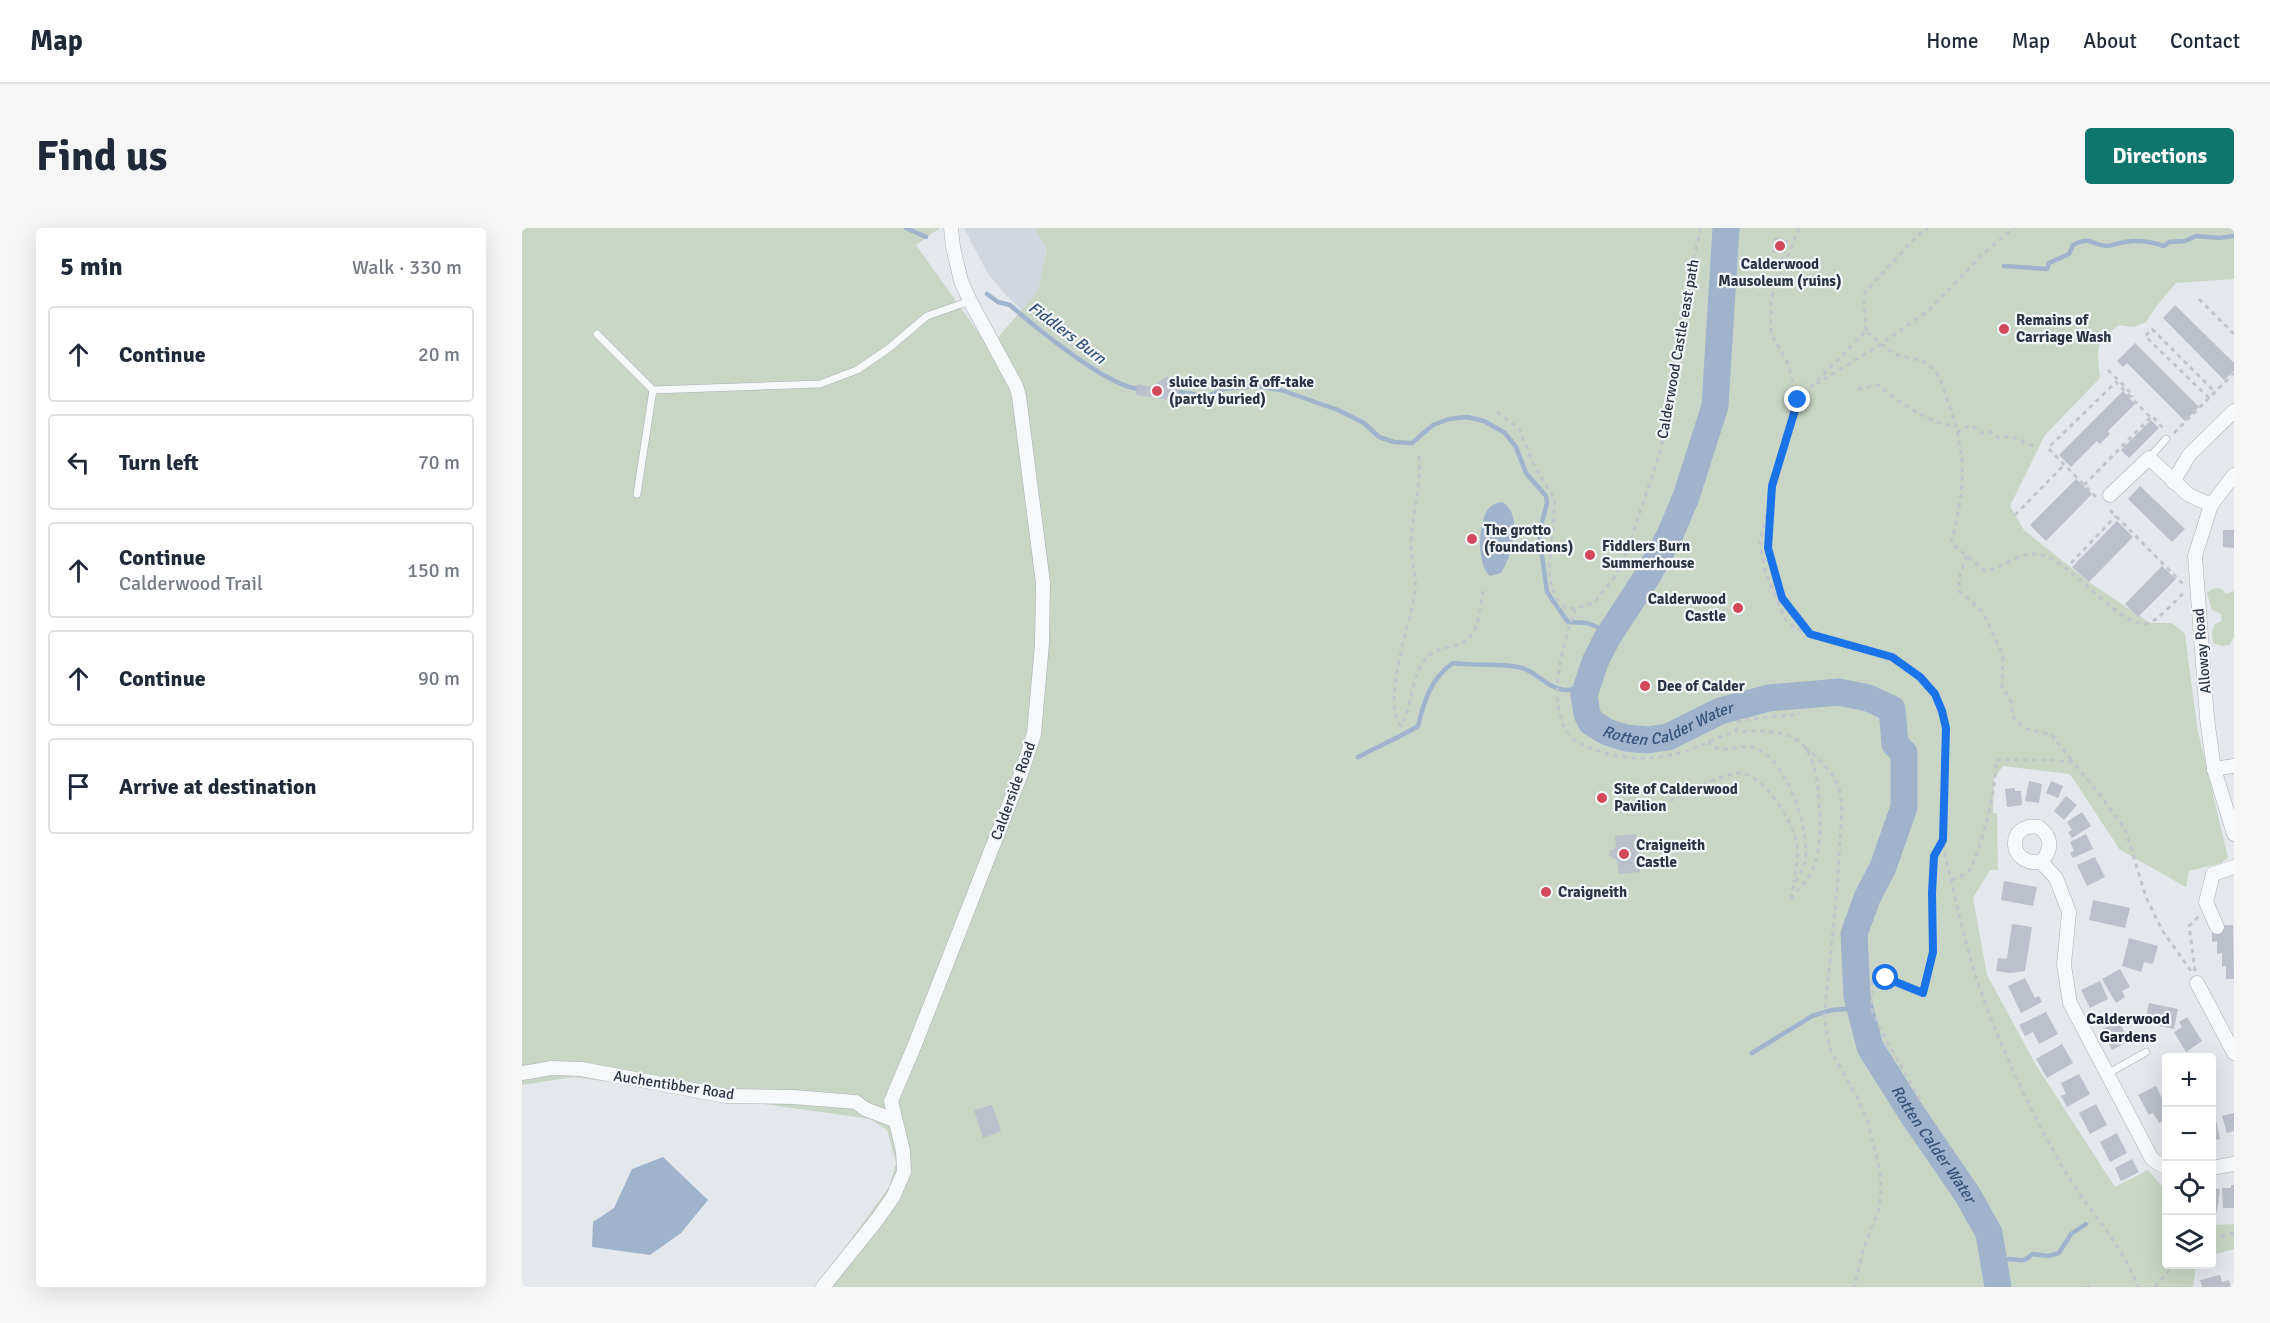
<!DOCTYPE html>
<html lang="en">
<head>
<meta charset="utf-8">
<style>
  :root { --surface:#fff; --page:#f6f6f7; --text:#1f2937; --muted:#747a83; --line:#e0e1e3; --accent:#0f766e }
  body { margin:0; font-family:Signika,sans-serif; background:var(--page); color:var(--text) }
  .controls { position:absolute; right:18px; bottom:18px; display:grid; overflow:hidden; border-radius:6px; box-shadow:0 6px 24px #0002 }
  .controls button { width:54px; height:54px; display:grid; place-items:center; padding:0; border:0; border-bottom:2px solid var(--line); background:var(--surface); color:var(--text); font:30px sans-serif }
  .stop { position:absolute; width:18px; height:18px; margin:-14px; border:4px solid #1a73e8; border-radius:50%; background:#fff }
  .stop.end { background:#1a73e8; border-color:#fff; box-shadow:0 2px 6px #0008 }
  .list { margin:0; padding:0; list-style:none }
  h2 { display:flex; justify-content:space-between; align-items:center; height:78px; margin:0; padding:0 24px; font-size:26px }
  h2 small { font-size:20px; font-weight:400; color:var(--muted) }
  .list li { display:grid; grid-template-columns:39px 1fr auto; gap:18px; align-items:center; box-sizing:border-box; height:96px; margin:0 12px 12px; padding:0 12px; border:2px solid var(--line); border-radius:6px }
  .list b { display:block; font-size:22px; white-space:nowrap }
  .list p { margin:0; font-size:20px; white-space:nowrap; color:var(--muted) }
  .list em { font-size:20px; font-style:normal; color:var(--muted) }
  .icon { flex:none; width:33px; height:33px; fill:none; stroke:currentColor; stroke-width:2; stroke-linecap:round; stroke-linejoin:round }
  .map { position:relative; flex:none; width:1712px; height:1059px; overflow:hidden; border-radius:6px }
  header { display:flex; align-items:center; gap:36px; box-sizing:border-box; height:84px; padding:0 30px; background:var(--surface); border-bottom:2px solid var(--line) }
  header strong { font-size:28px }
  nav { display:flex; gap:33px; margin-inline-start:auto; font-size:21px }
  .intro { display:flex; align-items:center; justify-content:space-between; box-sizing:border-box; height:144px; padding:0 36px }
  h1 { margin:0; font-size:42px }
  .button { padding:15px 27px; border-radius:6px; background:var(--accent); color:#fff; font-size:21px; font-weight:700 }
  main { display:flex; gap:36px; padding:0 36px }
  aside { flex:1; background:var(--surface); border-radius:6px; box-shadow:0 6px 24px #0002 }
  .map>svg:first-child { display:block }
</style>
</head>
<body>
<header>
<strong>Map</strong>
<nav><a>Home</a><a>Map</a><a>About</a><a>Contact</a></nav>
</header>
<div class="intro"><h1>Find us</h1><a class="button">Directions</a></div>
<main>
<aside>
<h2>5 min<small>Walk · 330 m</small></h2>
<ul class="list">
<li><svg class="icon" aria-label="ahead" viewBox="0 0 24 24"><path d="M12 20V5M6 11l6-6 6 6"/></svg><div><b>Continue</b></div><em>20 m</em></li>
<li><svg class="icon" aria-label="left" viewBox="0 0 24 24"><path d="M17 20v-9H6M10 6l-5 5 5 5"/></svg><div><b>Turn left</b></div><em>70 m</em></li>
<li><svg class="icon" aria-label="ahead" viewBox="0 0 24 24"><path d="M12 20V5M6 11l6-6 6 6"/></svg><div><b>Continue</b><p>Calderwood Trail</p></div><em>150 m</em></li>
<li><svg class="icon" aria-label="ahead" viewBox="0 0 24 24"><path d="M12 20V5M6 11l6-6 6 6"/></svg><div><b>Continue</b></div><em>90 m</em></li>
<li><svg class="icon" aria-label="arrive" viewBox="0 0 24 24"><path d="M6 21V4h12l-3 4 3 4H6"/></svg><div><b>Arrive at destination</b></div></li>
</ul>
</aside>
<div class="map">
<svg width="1712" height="1059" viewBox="0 0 1712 1059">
  <rect width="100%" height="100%" fill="#e4e7ec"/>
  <path fill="#d2d6de" d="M442,0H513L515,2L525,21L516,63L500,82L484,67L466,46Z"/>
  <g fill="#c9d6c5">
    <path d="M0,0H418L394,17L491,153L472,114L516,63L525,21L513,0H1712V51L1654,55L1633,80L1624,94L1612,99L1597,97C1572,115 1575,121 1578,150L1523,207L1488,278L1502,302L1567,354L1628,395H1650L1663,406L1675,499L1706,630L1699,635L1667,643L1664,659L1598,622L1548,546L1481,538L1472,551L1471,585H1475L1476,642H1468L1451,670L1465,747L1514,837L1593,959L1626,942L1644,963V1036L1674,1037L1671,1059H294L367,959L374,935L365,902L348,891L52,849L0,857Z"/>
    <path d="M1696,360L1701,362L1704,366L1712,363V409L1707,417L1700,418L1691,415L1690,404L1693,396L1700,393L1699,386L1690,382L1685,365L1690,361Z"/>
    <path d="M1712,996V1021L1690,1027V997Z"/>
  </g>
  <g fill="#9fb4cc">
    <path d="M980,274C1002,286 990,328 979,345L968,348C954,337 956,293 967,280C971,276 974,275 980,274Z"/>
    <path d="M141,929L186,972L159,1005L128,1027L70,1019L71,994L92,980L110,941Z"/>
  </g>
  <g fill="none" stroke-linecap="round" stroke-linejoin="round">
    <g stroke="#9fb4cc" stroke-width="4.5">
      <path d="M384,0L404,9"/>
      <path d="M1482,38L1525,41L1527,35L1547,26L1551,17C1570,8 1568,16 1584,18C1589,18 1593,16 1598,15C1614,11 1627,13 1642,18L1647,14L1663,13L1674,8L1697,10L1712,8"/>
      <path d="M465,66L476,74L488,77C513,99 587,160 618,161"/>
      <path d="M651,163L686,168L702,161L733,158L759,162L816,182L842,195L857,209L872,214L890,215L911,197L927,191L945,189L962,193L983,205L994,219L1004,245L1024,268L1025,275L1017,306L1025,364L1046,394L1065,395L1086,403"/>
      <path d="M836,529C856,518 877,510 896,498C902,473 909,450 931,435C953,438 974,435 996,439C1014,442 1024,460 1042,462C1049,463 1058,458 1065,457"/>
      <path d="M1230,825L1290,788L1310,782L1339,780"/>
      <path d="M1472,1038C1476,1036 1482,1032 1487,1031C1498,1031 1501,1036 1510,1026L1526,1028L1537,1025L1549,1006L1564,996"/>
    </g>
    <path stroke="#9fb4cc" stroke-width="27" id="s1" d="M1204,0L1193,178L1164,269L1147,309L1126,347L1085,410L1073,434L1062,467L1065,486L1069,494L1085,504L1104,510L1125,512L1146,509L1198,483L1247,470L1317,464L1346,470L1370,481L1373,516L1382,525V579L1361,639L1345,670L1332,706L1335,768L1348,819L1390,886L1445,966L1467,1005L1476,1059"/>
  </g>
  <g fill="#bbc0ca">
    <path d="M1252,10L1266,12L1263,25L1251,24Z"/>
    <path d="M1653,77L1712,135V143L1702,152L1641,90Z"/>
    <path d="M1613,115L1677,179L1663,193L1605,135L1601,139L1595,133Z"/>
    <path d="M644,149L659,151L655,173L614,167L615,156L630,159Z"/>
    <path d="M1601,163L1613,176L1586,203L1588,206L1578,216L1575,213L1549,239L1537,227Z"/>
    <path d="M1629,192L1637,200L1607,230L1599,222Z"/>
    <path d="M1554,251L1570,266L1524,313L1508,297Z"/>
    <path d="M1618,258L1663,301L1650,314L1606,271Z"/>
    <path d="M1595,293L1611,309L1567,354L1550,339Z"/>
    <path d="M1701,302H1712V320L1701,319Z"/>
    <path d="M1640,338L1654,351L1616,389L1603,376Z"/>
    <path d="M1507,553L1520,556L1517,575L1503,573Z"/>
    <path d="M1529,553L1541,558L1536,570L1524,565Z"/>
    <path d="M1493,560V563H1499L1500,577L1485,579L1483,561Z"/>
    <path d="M1544,568L1555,577L1542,592L1532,583Z"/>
    <path d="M1560,584L1569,598L1550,610L1546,604L1550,602L1545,594Z"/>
    <path d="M1114,606L1118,644L1097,646L1095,632L1087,628L1088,623L1094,620L1093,608Z"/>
    <path d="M1564,606L1571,621L1551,630L1548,625L1552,623L1548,614Z"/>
    <path d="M1573,629L1583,649L1565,658L1555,637Z"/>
    <path d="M1482,653L1515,659L1511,678L1479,672Z"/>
    <path d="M1571,672L1608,680L1603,700L1567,692Z"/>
    <path d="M1490,696L1510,699L1503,743L1488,745L1474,743L1476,730L1485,731Z"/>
    <path d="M1711,697L1712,751H1704V738L1700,739V725L1695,726V713L1690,714V698Z"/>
    <path d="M1607,710L1636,718L1631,736L1622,734L1619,744L1600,738Z"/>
    <path d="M1598,741L1608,759L1600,763L1603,769L1594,775L1580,751Z"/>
    <path d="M1503,750L1513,770L1517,768L1520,774L1499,785L1486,758Z"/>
    <path d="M1578,753L1586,771L1568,780L1559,762Z"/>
    <path d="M1627,775L1656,781L1652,801L1623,795Z"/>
    <path d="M1524,784L1536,806L1517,816L1511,804L1503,808L1497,797Z"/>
    <path d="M1665,789L1680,813L1664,824L1652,804L1660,799L1657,794Z"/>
    <path d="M1597,793L1607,813L1590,822L1580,801Z"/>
    <path d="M1540,816L1551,835L1525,850L1514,831Z"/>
    <path d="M1557,846L1568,866L1545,879L1539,868L1544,866L1539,855Z"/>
    <path d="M1634,858L1644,878V891L1637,895L1631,885L1627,887L1616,867Z"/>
    <path d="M1574,876L1585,897L1568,906L1557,885Z"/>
    <path d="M470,877L479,903L461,910L452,882Z"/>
    <path d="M1712,885V903L1705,905L1700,888Z"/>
    <path d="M1690,892H1694L1698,911L1690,913Z"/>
    <path d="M1595,905L1605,925L1588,934L1578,914Z"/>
    <path d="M1610,931L1617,944L1599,953L1593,940Z"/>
    <path d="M1709,957H1712V980H1701L1700,960H1709Z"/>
    <path d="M1691,960L1698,961L1695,984L1690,983Z"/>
    <path d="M1698,1047L1700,1054L1707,1052L1709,1059H1680L1678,1052Z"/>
  </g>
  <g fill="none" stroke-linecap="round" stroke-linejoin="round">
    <g stroke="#a9aeb7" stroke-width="8">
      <g id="lane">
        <path d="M75,106L131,162L298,156L335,142L366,121L405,88L448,73"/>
        <path d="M1627,230L1644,211"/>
        <path d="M115,266L131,162"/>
        <path d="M1585,846L1624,824"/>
      </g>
    </g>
    <g stroke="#a9aeb7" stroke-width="15">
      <g id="street">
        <path d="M1712,247L1689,277L1673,328L1685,490L1692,541L1712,606"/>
        <path d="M1651,254L1667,227L1712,183"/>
        <path d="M1588,267L1627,230L1667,267L1689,277"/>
        <path d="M1692,541L1712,538"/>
        <path d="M1519,634C1530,622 1531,610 1517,599C1485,593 1484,638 1519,634L1534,650L1547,684L1542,737L1548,775L1630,931L1644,940"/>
        <path d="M1695,699L1684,674L1691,646L1712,639"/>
        <path d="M1675,755L1712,825"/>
        <path d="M0,845L30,840L59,841L204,868L271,869L334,874L343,881L372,892"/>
        <path d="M1690,940L1712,936"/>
        <path d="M301,1059L354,993L371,969L382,944L381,923L369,873L392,819L499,546L512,506L520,416L521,355L497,168L494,158L448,73L439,53L431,19L429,0"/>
      </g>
    </g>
    <g stroke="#c2c5cb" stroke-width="3" stroke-dasharray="4.5 4.5" stroke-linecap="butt">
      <path d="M1277,0L1266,28L1260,30L1249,72V105L1266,136L1276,172L1250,258L1246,320L1260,370L1288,406L1370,429L1398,449L1413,466L1420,483L1424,500L1420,607L1423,627C1436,682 1448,740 1470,793C1490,843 1514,893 1541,940C1564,980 1600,1015 1616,1059"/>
      <path d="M1677,71L1712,106"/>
      <path d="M1344,103L1342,75L1343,64L1396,7L1406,0"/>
      <path d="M1586,142L1611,167L1609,169"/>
      <path d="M1294,156L1350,122L1406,83L1462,25L1492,0"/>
      <path d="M1336,161L1356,157C1375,173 1409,197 1434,198"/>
      <path d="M1687,170L1623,108L1630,101L1693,164"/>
      <path d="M1276,172L1344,103C1353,110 1363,120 1373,126C1386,132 1399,128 1411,141C1419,149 1422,164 1426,174C1446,228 1443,260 1429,315L1463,343C1480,340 1498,324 1515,326C1551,331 1599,404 1627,395C1636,392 1654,372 1662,365"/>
      <path d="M975,184L997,201L1012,237L1033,272L1027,343L1030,360L1035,371L1043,379L1053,381L1073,374L1094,347L1105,323L1138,224L1147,183L1161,73L1179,0"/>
      <path d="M1435,204L1449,197L1459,205L1467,203L1477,210L1489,208L1513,219"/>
      <path d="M1264,205L1271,179L1274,175"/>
      <path d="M1652,205L1712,145"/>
      <path d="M897,228C900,258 889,288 889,319C889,334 895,348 893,364C889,393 859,475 879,498C891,477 888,452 902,433C914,416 928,423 943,413C958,404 958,378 961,363"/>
      <path d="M1562,257L1630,188L1642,201"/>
      <path d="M1248,269L1238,315L1243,343L1263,391L1273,400L1287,405"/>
      <path d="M1574,269L1526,220L1594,154L1628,189"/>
      <path d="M1588,282L1661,356"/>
      <path d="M1493,287L1542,237"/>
      <path d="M1445,328L1437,350V363L1461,384L1481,428L1480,458L1490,475V488L1502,500L1530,507L1551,534"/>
      <path d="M1549,335L1594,288"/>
      <path d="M1053,381C1042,415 1023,472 1046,505C1053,515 1065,519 1077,523C1099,531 1126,532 1149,527C1171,523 1191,510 1213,504L1218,492L1278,486"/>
      <path d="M1186,513C1196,528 1214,517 1229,519C1264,525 1289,604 1283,634C1281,642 1276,648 1273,655C1270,661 1270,667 1268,673C1276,660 1289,650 1293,635C1299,616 1298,595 1297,575C1294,511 1275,499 1213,504"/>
      <path d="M1283,520L1295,529L1310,546L1317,559L1320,582L1314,675L1302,789L1308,821L1335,869L1345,892L1358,942L1359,963L1357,981L1342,1019L1332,1059"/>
      <path d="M1140,577C1157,568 1199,546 1216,545C1241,545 1269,591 1274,612C1277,626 1274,640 1272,654"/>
      <path d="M1430,652L1446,645C1461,617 1474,563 1474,532H1530L1551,534L1578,567L1603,601L1624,669L1640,702L1669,743"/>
      <path d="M1673,743L1667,698L1677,688"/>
      <path d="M1398,872L1364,812L1350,782V753L1364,750L1401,765C1405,752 1410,738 1411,724C1415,687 1401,647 1420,613"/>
      <path d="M1690,1010L1712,1005"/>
      <path d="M1566,1057L1567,1059"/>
      <path d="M1633,1059L1652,1036"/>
    </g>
    <use href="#lane" stroke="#f7f8fa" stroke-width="7"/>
    <use href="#street" stroke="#f7f8fa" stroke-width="14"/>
  </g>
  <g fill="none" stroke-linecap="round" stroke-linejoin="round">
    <path stroke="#1a73e8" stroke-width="8" d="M1276,172L1250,258L1246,320L1260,370L1288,406L1370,429L1398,449L1413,466L1420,483L1424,500L1421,612L1412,628L1410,665L1411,724L1401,765L1364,750"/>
  </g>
  <g fill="#d1495b" stroke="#f4f6f9" stroke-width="2">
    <circle cx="1258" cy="18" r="6"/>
    <circle cx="1482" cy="101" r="6"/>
    <circle cx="635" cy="163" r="6"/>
    <circle cx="950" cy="311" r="6"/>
    <circle cx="1068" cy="327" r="6"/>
    <circle cx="1216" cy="380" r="6"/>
    <circle cx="1123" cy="458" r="6"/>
    <circle cx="1080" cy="570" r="6"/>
    <circle cx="1102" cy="626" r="6"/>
    <circle cx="1024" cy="664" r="6"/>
  </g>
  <g text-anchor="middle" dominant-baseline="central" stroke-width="4.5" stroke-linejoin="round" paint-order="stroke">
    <g font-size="15" font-weight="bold" fill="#2b3445" stroke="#f4f6f9" text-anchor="start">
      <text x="1258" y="36" text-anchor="middle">Calderwood<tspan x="1258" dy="17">Mausoleum (ruins)</tspan></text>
      <text x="1494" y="92">Remains of<tspan x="1494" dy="17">Carriage Wash</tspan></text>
      <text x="647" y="154">sluice basin &amp; off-take<tspan x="647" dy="17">(partly buried)</tspan></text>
      <text x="962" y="302">The grotto<tspan x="962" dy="17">(foundations)</tspan></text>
      <text x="1080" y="318">Fiddlers Burn<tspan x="1080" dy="17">Summerhouse</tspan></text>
      <text x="1204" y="371" text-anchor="end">Calderwood<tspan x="1204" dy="17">Castle</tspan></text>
      <text x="1135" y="458">Dee of Calder</text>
      <text x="1092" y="561">Site of Calderwood<tspan x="1092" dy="17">Pavilion</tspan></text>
      <text x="1114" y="617">Craigneith<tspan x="1114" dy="17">Castle</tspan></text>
      <text x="1036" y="664">Craigneith</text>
    </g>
    <g font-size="15" fill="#2b3445" stroke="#f4f6f9">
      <text transform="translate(1156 121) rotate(-80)">Calderwood Castle east path</text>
      <text transform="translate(1680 423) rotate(-95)">Alloway Road</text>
      <text transform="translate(491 563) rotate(-70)">Calderside Road</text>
      <text transform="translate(152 857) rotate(9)">Auchentibber Road</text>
    </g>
    <g font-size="16" font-style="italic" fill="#34527a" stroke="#f4f6f9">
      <text transform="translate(545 105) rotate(37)">Fiddlers Burn</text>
      <text stroke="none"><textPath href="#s1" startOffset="609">Rotten Calder Water</textPath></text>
      <text stroke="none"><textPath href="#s1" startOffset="1311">Rotten Calder Water</textPath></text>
    </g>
    <g font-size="16" font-weight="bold" fill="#1d2536" stroke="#f4f6f9">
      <text x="1606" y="791">Calderwood<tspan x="1606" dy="18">Gardens</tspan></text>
    </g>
  </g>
</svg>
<div class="controls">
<button>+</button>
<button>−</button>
<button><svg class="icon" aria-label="locate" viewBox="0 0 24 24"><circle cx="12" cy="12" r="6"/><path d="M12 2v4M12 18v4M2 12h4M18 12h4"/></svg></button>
<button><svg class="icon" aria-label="layers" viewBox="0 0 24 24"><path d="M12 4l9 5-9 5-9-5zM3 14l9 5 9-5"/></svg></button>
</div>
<div class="stop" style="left:1364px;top:750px"></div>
<div class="stop end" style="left:1276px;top:172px"></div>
</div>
</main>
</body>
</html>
